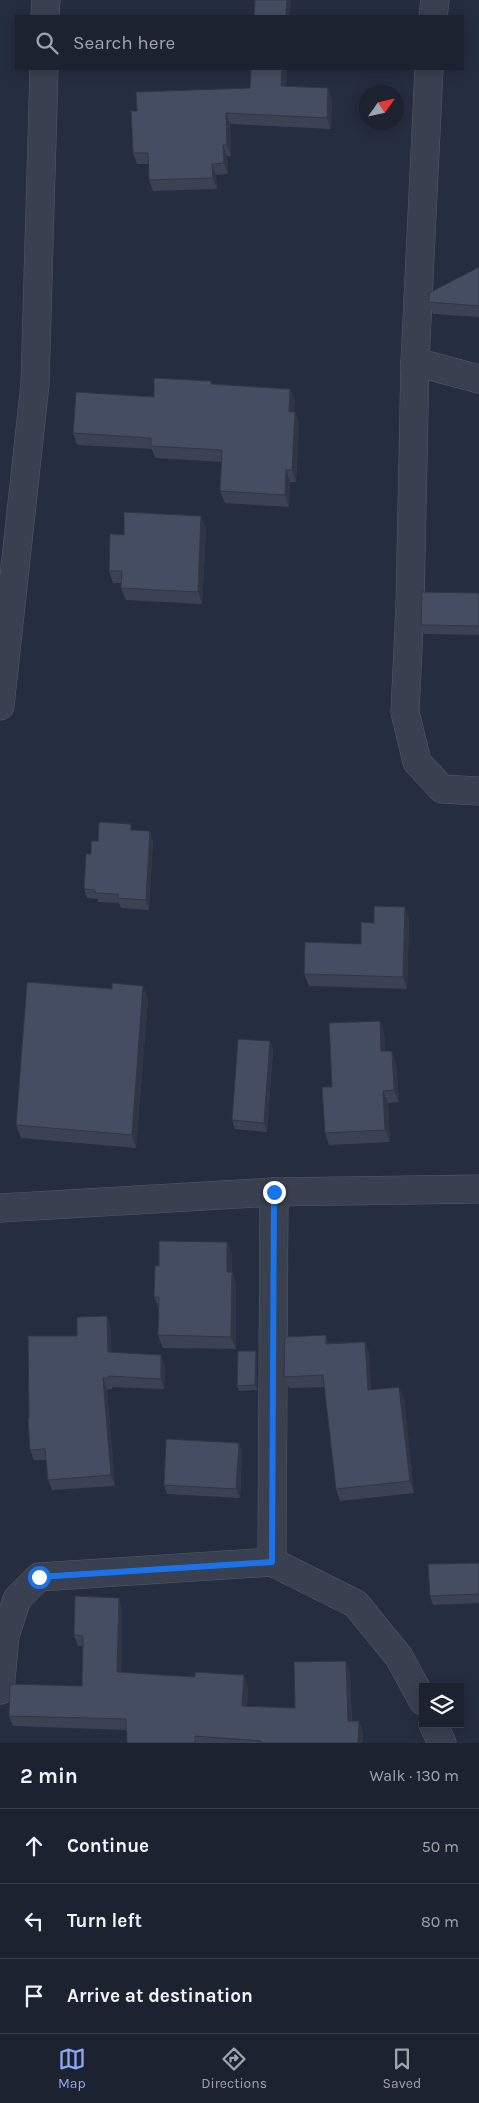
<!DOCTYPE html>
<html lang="en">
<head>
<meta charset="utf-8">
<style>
  :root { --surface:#1c2230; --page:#252a38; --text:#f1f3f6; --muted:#a0a4ab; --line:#3a3f4c; --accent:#8da9f8 }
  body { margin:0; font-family:Karla,sans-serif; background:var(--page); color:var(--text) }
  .controls { position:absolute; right:15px; bottom:15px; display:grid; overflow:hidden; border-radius:0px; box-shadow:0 2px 12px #0003 }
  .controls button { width:45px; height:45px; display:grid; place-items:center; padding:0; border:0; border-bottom:1px solid var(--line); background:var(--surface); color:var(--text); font:25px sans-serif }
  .compass { position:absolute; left:359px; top:85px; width:45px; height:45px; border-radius:50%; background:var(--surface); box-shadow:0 2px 12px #0003; rotate:56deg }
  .stop { position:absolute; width:15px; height:15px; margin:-11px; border:4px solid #1a73e8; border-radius:50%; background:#fff }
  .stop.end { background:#1a73e8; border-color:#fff; box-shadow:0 1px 5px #0008 }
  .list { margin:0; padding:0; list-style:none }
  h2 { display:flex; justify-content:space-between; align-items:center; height:65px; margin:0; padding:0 20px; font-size:21px }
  h2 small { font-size:16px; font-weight:400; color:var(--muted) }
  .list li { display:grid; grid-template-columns:32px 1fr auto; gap:15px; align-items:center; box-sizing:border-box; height:75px; padding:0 20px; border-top:1px solid var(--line) }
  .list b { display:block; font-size:19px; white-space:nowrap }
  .list em { font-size:16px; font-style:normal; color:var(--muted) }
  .icon { flex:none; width:28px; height:28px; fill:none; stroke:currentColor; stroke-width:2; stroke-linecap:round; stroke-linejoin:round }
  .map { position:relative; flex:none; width:479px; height:1743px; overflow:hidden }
  .search { position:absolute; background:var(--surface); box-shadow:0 2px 12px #0003; left:15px; right:15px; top:15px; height:55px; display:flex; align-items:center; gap:12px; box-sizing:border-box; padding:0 18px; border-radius:0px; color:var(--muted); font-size:19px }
  .sheet { height:290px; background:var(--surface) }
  nav { display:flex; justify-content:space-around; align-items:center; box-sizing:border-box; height:70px; border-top:1px solid var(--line); background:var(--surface); font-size:14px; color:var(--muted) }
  nav a { display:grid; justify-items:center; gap:2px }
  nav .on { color:var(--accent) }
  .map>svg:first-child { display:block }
</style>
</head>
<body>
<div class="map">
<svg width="479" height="1743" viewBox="0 0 479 1743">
  <rect width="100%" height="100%" fill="#252d40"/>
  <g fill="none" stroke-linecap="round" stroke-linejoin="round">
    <g stroke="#545b6a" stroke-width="29">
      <g id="street">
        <path d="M45,16L46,0"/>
        <path d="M433,16L435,0"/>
        <path d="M429,69L415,362L410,606L405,712L417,762L442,789L479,791"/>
        <path d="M415,362L479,379"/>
        <path d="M0,706L35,384L44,69"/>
        <path d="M0,1208L274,1192L479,1189"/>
        <path d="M272,1562L274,1192"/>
        <path d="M0,1690L5,1636L17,1599L39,1577L272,1562L356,1604L399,1657L423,1701"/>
        <path d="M433,1724L442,1743"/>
      </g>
    </g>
    <use href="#street" stroke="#394050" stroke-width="28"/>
  </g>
  <g fill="#3a4254">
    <path d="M251,69H287L286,86L332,99L331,129L230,124L231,156H227L228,174L216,175L217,189L153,191L149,180V164H137L133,153L137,111L250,88Z"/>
    <path d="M479,267V317L433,314L429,302Z"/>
    <path d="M211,381L213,385L290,389L295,401L294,412L299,424L296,482H290L289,507L225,503L220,491L222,462L155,458L152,449L77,445L73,433L154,397Z"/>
    <path d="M206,528L202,604L126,600L121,588V583H113L109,571L124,535Z"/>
    <path d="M479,593V635L424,634L421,625Z"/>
    <path d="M133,830L153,840L149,910L121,908L119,903L98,902V899L87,898L84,889L91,854L98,841Z"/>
    <path d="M409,919L407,989L309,986L304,974L361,944L374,923Z"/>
    <path d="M148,999L136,1148L21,1138L16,1125Z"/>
    <path d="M380,1021L384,1033L385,1051L396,1063L399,1102L388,1103L390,1142L329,1145L325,1133L332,1087Z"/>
    <path d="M270,1041L273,1050L267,1132L235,1129L232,1120Z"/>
    <path d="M227,1242L232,1255V1272L236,1284V1349L163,1348L158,1335L159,1308L154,1297L159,1266Z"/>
    <path d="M111,1327V1353L165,1365L164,1389L112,1387V1389H107L115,1486L52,1490L48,1480L46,1460H34L30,1450L29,1419L77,1336Z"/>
    <path d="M365,1342L369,1353L371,1390L404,1398L414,1493L340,1501L336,1489L325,1387L289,1388L284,1377L329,1343Z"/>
    <path d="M256,1351L257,1356V1390L239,1391L237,1386Z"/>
    <path d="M239,1443L242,1452L240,1498L167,1494L164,1485Z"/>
    <path d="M479,1563V1603L433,1605L430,1596Z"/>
    <path d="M122,1608L121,1672L248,1686L247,1706L295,1708L350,1672L352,1721H359L363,1732L362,1743H127V1730L13,1726L9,1716L82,1686L83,1646H78L74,1635Z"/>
  </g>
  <g fill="#303645">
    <path d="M287,0H291L290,16H286Z"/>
    <path d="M282,69H287L285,97L281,86Z"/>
    <path d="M328,88L332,99L331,129L327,118Z"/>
    <path d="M226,113L230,124L231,156L227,145Z"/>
    <path d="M223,145L227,156L228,174L224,163Z"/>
    <path d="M212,164L216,175L217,189L213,178Z"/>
    <path d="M290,389L295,401L293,424L289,412Z"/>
    <path d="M295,412L299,424L296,482L292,470Z"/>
    <path d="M286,470L290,482L289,507L285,495Z"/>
    <path d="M201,516L206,528L202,604L198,592Z"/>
    <path d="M150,831L153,840L149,910L146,900Z"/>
    <path d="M405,907L409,919L407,989L403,977Z"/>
    <path d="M143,986L148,999L136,1148L132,1135Z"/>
    <path d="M380,1021L384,1033L386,1064L381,1051Z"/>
    <path d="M270,1041L273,1050L267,1132L264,1123Z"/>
    <path d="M392,1051L396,1063L399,1102L394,1090Z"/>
    <path d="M383,1091L388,1103L390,1142L385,1130Z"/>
    <path d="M227,1242L232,1255L231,1284L227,1272Z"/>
    <path d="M232,1272L236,1284V1349L231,1337Z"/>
    <path d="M107,1316L111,1327L112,1363L108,1352Z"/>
    <path d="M326,1335L330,1346L326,1344Z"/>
    <path d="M365,1342L369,1353L372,1402L368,1390Z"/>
    <path d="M256,1351L257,1356V1390L255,1385Z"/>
    <path d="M161,1355L165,1365L164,1389L161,1379Z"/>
    <path d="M103,1378L107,1389L115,1486L111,1475Z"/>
    <path d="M399,1387L404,1398L414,1493L410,1481Z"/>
    <path d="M239,1443L242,1452L240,1498L236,1489Z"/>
    <path d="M119,1598L122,1608L121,1683L117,1672Z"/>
    <path d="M346,1661L350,1672L352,1732L348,1721Z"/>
    <path d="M244,1675L248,1686L246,1717L242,1706Z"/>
    <path d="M359,1721L363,1732L362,1743H358Z"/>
  </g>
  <g fill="#444d62" stroke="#303645">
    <path d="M255,0H287L286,16H254Z"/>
    <path d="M251,69H282L281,86L328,88L327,118L226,113L227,145H223L224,163L212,164L213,178L149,180L148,153H133L131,111H137L136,92L250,88Z"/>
    <path d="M479,267V306L429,302V293Z"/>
    <path d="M154,378L211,381V384L290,389L289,412H295L292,470H286L285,495L220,491L222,450L151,446V438L73,433L76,392L154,397Z"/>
    <path d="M124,512L201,516L198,592L121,588L122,571H109L110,534L124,535Z"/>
    <path d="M422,592L479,593V626L421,625Z"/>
    <path d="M99,822L131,824V830L150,831L146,900L118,898V894L95,893V890L84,889L86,854H91V841H98Z"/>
    <path d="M374,906L405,907L403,977L304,974L305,942L361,944V922L374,923Z"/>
    <path d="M27,982L112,989V983L143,986L132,1135L16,1125Z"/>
    <path d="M380,1021L381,1051H392L394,1090L383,1091L385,1130L325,1133L322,1087H332L329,1023Z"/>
    <path d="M238,1039L270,1041L264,1123L232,1120Z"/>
    <path d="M159,1241L227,1242V1272H232L231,1337L158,1335L159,1297H154L155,1265L159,1266Z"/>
    <path d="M107,1316L108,1352L161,1355V1379L108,1376V1378H103L111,1475L48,1480L45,1449L30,1450L28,1419H29L28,1336H77V1317Z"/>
    <path d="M326,1335V1344L365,1342L368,1390L399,1387L410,1481L336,1489L323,1375L284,1377L285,1337Z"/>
    <path d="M238,1351H256L255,1385L237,1386Z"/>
    <path d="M166,1439L239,1443L236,1489L164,1485Z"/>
    <path d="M479,1563V1594L430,1596L428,1564Z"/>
    <path d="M75,1596L119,1598L117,1672L195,1677V1672L244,1675L242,1706L295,1708L294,1662L346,1661L348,1721H359L358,1743H261V1741L195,1736V1743H127L126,1719L9,1716L10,1684L82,1686L83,1636L74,1635Z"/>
  </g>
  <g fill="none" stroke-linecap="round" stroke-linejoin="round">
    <path stroke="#1a73e8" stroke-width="6" d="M39,1577L272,1562L274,1192"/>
  </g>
</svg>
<div class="controls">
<button><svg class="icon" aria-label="layers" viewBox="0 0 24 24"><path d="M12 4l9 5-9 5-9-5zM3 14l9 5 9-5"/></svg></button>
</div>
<svg class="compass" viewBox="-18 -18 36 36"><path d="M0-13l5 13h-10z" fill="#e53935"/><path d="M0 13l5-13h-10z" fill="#a0a4ab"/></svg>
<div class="stop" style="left:39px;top:1577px"></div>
<div class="stop end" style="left:274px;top:1192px"></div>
<div class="search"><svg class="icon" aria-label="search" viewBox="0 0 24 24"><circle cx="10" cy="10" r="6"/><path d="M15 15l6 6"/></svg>Search here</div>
</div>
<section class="sheet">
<h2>2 min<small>Walk · 130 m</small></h2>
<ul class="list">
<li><svg class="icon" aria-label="ahead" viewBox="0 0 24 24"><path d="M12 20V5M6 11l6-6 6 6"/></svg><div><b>Continue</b></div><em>50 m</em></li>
<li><svg class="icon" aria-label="left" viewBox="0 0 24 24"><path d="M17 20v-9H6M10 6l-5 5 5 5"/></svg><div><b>Turn left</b></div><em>80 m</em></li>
<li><svg class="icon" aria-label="arrive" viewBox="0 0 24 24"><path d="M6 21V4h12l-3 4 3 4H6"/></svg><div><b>Arrive at destination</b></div></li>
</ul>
</section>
<nav>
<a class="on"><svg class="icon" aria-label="map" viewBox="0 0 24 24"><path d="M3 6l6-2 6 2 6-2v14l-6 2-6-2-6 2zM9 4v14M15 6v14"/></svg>Map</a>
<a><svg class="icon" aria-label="directions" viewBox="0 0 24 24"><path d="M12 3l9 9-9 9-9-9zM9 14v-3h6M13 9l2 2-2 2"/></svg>Directions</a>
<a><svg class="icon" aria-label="saved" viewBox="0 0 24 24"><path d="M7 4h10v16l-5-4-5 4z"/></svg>Saved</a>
</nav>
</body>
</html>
